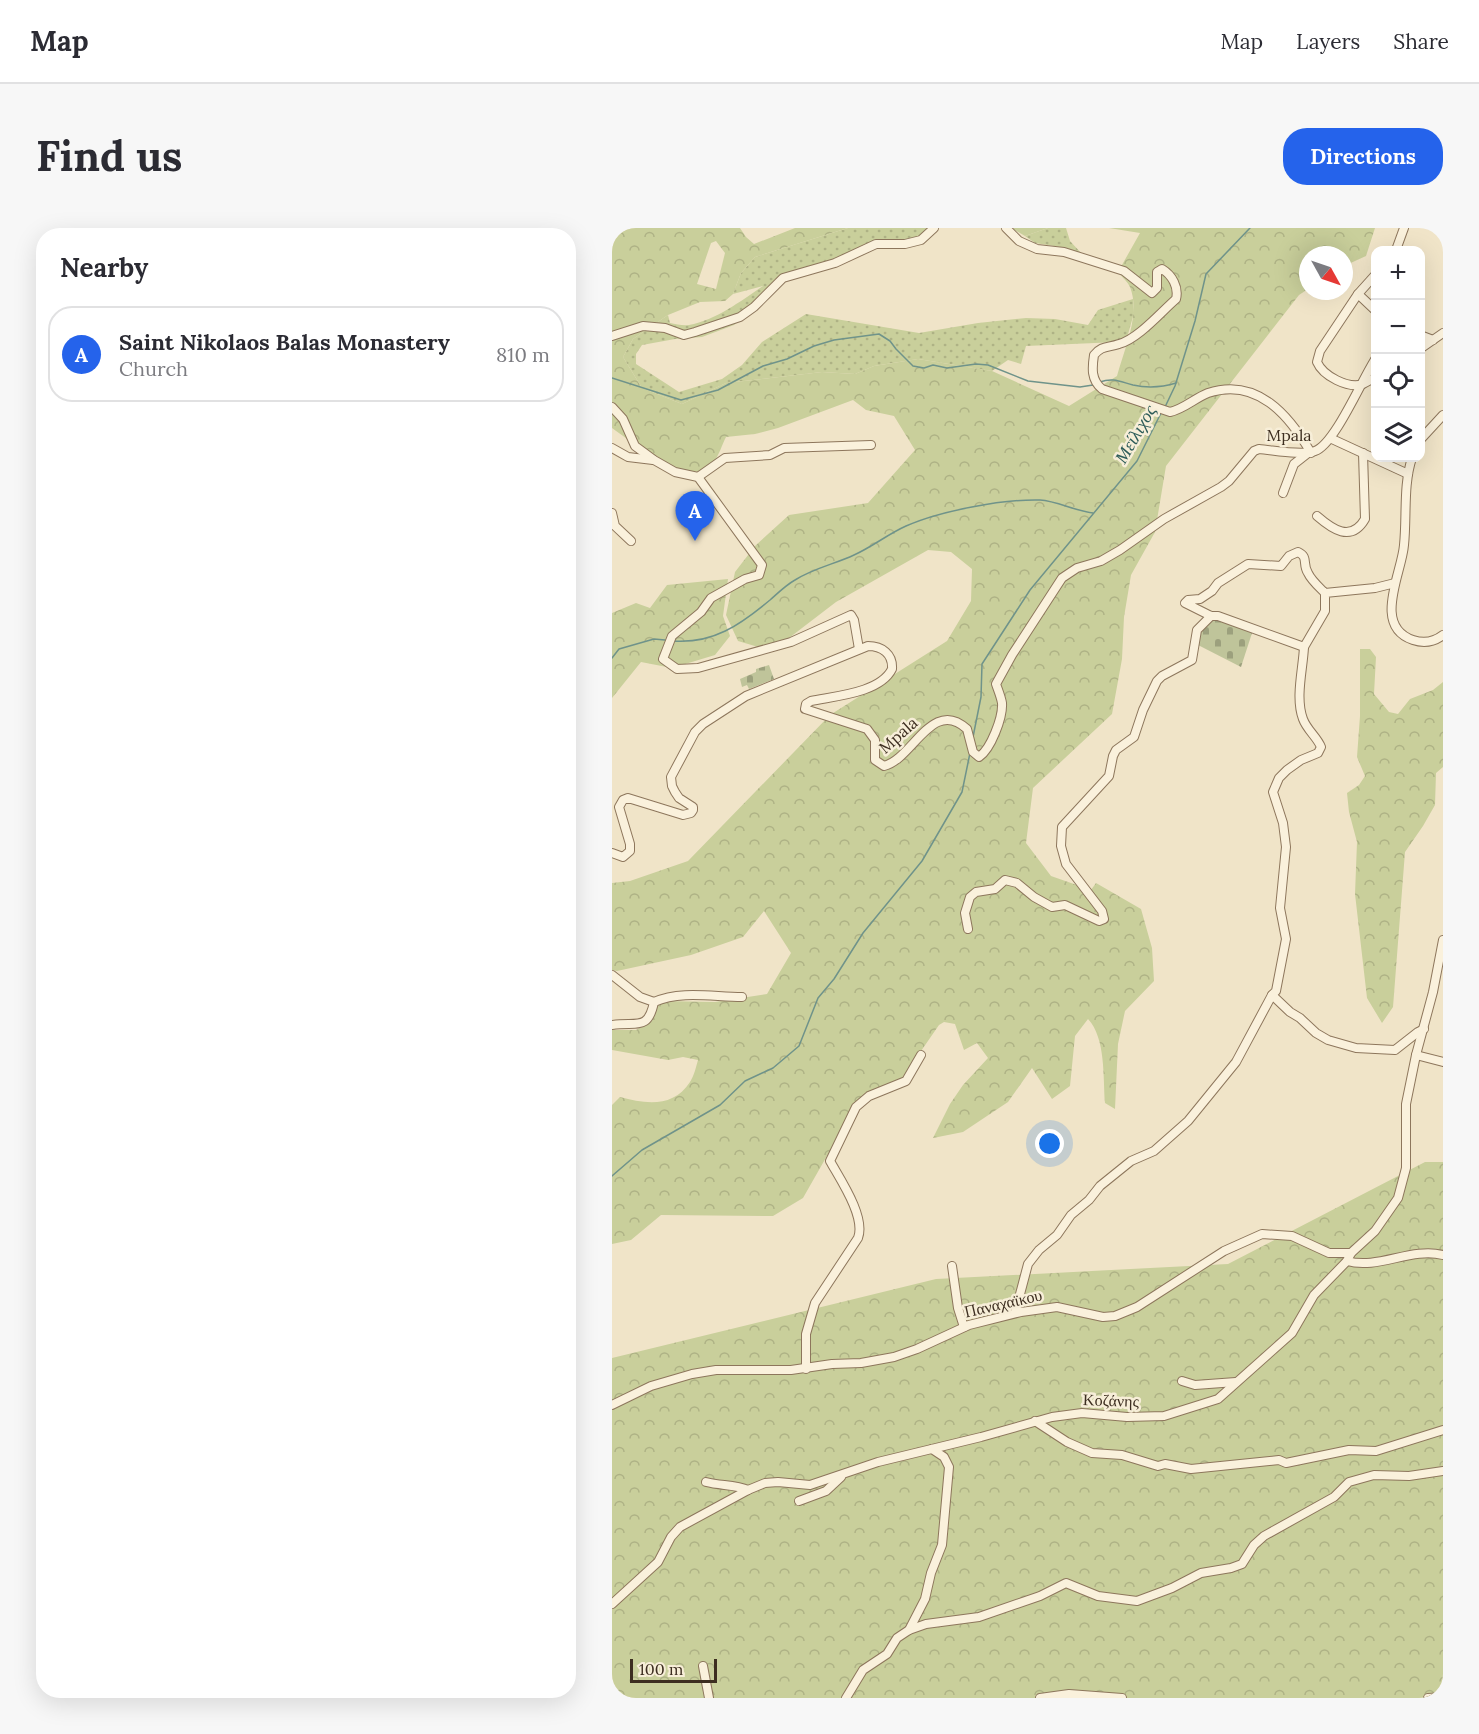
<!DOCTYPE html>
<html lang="en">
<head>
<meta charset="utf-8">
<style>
  :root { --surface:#fff; --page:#f7f7f7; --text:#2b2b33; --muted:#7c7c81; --line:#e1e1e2; --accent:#2563eb }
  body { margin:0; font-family:Lora,serif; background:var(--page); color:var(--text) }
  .controls { position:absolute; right:18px; top:18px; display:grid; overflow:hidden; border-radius:12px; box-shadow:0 6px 24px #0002 }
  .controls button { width:54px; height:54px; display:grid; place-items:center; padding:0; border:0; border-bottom:2px solid var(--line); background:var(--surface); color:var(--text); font:30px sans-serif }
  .compass { position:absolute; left:687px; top:18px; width:54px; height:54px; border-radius:50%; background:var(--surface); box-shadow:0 6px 24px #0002; rotate:130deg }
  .scale { position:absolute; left:18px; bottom:15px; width:87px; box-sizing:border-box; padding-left:6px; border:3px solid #3d2e20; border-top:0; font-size:16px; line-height:21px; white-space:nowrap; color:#3d2e20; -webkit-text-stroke:4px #f7eed8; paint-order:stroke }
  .you { position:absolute; left:438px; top:916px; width:21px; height:21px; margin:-15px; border:4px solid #fff; border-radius:50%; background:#1a73e8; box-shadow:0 0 0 9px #1a73e833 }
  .badge { display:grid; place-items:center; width:39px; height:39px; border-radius:50%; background:var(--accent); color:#fff; font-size:20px; font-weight:700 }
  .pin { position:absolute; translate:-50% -50px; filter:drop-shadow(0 2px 3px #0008) }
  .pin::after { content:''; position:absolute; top:32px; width:21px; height:18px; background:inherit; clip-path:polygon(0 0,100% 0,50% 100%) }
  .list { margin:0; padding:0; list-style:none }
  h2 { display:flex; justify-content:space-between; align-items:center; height:78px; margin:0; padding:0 24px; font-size:26px }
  h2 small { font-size:20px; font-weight:400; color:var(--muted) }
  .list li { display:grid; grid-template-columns:39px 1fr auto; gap:18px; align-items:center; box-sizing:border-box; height:96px; margin:0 12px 12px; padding:0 12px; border:2px solid var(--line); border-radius:24px }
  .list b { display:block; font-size:22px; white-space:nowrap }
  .list p { margin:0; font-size:20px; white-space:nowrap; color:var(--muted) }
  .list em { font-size:20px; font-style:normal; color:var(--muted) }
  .icon { flex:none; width:33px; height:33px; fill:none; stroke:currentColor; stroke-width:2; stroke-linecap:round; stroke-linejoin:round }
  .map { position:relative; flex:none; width:831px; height:1470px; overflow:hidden; border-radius:24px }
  header { display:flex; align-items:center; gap:36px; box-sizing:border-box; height:84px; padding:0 30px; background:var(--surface); border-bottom:2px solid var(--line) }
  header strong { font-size:28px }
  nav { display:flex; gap:33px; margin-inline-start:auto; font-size:21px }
  .intro { display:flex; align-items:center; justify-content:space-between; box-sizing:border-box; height:144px; padding:0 36px }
  h1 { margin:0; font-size:42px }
  .button { padding:15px 27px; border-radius:24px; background:var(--accent); color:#fff; font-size:21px; font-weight:700 }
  main { display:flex; gap:36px; padding:0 36px }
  aside { flex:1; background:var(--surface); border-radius:24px; box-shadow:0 6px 24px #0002 }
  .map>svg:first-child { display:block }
</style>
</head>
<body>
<header>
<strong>Map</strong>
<nav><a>Map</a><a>Layers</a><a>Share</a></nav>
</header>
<div class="intro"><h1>Find us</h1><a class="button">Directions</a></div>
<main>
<aside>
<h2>Nearby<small></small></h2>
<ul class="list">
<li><span class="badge">A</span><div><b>Saint Nikolaos Balas Monastery</b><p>Church</p></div><em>810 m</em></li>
</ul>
</aside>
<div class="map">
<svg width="831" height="1470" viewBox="0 0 831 1470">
  <defs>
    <pattern id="grass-dots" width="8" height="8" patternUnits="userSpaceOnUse" patternTransform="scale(1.5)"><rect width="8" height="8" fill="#c9cf9b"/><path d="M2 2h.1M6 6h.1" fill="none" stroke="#aeb285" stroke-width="1.8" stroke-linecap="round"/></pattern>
    <pattern id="forest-crowns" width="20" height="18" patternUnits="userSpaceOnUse" patternTransform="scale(1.5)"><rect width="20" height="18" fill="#c9cf9b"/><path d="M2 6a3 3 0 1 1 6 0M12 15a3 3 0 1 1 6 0" fill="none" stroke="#aeb285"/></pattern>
    <pattern id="cemetery-stones" width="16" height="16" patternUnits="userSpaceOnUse" patternTransform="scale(1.5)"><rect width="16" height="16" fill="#bfc49a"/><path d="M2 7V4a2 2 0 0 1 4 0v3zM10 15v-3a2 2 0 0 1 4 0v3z" fill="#9ca07d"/></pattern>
  </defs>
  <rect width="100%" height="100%" fill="#f0e4c8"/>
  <g fill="url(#grass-dots)">
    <path d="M236,0H318L308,10L295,12H265L222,32L163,51L147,79L122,97L90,109L63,111L30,117L24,126V136L67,164L110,151L130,137L150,114L194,86L307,105L366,95L414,90L443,91L476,97L486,82L521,71L522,85L515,110L506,114L414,118L409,136L396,132L380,143L306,131L262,138L243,146L210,144L114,155L70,176L30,160L11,129L21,111L56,87L58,95C64,96 71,98 77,97C104,92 129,73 151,58L121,66L129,45L143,29Z"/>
    <path d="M436,0H454L458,13L470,26L455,20L423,15L413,8Z"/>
  </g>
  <g fill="url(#forest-crowns)" fill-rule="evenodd">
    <path d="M0,0H128L134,9L142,16L183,0H236L143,29L129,45L121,66L113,73L88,74L56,87L21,111L11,129L30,160L70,176L114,155L210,144L243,146L262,138L306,131L380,143L457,178L505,148C512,121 529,87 518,59C516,54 510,49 506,44L528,5L497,0H763L754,28L732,38V27H696V61L687,67L554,238L543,304L519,347L512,389L510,431L500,486L421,560L414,615L439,648L479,662L484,655L529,681L540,720L542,753L513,783L506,816L503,881L493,875C491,850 494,810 476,791L463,808L458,858L440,871L420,840L396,874L351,904L321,910L338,876L351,857L376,830L365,815L352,822L343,796L332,794L327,797L289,852L262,861L248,878L228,905L191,970L161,988L49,987L19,1012L0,1016V877L8,869C34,876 61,880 78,854C82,848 84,839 86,832L71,829L56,832L0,822V802H24L40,793L43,779L52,773L103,774L155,766L179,725L152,683L131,709L79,727L5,743L0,742V655L18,653L76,633L218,487L335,413L359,373L360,341L339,324L316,322L224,374L160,423L126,413L114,387L123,344L143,318L177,287L256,275L303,222L282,188L254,182L241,172L166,200L143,206L114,209C110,217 107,227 102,234C78,264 22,215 0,200ZM104,13L113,25L104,61L85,56L99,15Z"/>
    <path d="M402,0H436L413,8L401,1Z"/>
    <path d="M116,351L111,388L118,408L103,427L60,440L29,434L0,470V385L24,375L38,380L55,357Z"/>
    <path d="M748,421H758L764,429L762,466L777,484L786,486L798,471L821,462L831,454V539L824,545L823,577L811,598L793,624L781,779L770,795L755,770L743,666L745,614L737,584L735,565L747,557L753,548L745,529L748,488Z"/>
    <path d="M813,934H831V1470H0V1130L324,1051L616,1036Z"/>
  </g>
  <g fill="url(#cemetery-stones)">
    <path d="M600,389L640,405L629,439L586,417V405Z"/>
    <path d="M157,437L162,451L137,461L135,457L130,459L128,451L144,444V441Z"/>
  </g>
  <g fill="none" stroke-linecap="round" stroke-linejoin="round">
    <g stroke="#6f938a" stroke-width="1.5">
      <path d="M0,150L69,172L106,162L151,138L175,131L202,118L222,112L267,106L278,113L284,121L301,138L312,140L321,137L335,140L364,136L376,137L416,153L468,159L481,157"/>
      <path d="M488,154C501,149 509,154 521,157C535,160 551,159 564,155"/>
      <path d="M553,179L563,158L583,93L594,46L638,0"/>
      <path d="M61,413C101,416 128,397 158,372C166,365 174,357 183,352C202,340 223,336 242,327C260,319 276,306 294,298C328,283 391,271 428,272C445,273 463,283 481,285"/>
      <path d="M0,430L7,421L42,411L53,412"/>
      <path d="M361,509L369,469L370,436L418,362L525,233L549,185"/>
      <path d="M0,948L30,922L108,877L133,853L161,840L187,818L206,770L222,751L251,705L310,633L350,564L358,525"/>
    </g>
    <g stroke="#8d765c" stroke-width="10">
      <g id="minor">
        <path d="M394,0L407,13L425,21L452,24L512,43L540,65L545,60V44L550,41C560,47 567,59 564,71C549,84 526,111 507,116C496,120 490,117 482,127C480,140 479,152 490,161L558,184C572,181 583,170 596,165C645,149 677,187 699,225"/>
        <path d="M784,22L792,0"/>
        <path d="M764,46L746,66L708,123L705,134C711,148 736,161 751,156C755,154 760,151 764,149"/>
        <path d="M746,66L764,83"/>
        <path d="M808,107L821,112"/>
        <path d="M0,108L31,98L53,100L72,107L83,104L128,89L142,79L171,50L223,35L264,16H293L309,12L322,0"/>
        <path d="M808,121L831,105"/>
        <path d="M0,179L11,191L23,218L42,232L63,244L86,249L150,337L147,347L133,351L99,370L89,384L60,408L51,431L65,441L86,440L179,414L239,387L242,392L247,421"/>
        <path d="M720,211L796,246"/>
        <path d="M808,212L831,187"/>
        <path d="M0,220L16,229L41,232"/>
        <path d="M800,230C791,257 795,288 792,317C790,345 760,398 801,412C813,416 822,414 831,407"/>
        <path d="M86,249L113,230L158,227L172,220L259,217"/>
        <path d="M671,265L682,236L696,225"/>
        <path d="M0,285L3,298L19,313"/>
        <path d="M705,288C720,301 739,315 753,291L751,225"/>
        <path d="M713,365C707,359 699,352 696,345C690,336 697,329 686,324L677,328L669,338L636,336L606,355L600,363L588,371L576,372L573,375L599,388H606L692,419L713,383V365L763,360L783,355"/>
        <path d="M0,625L11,629L18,623V616L7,579L11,572L16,570L71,587L79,585L81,582V579L67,570L63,564L60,558L59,549L83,504L91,496L134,468L256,418C270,418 281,426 280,441C268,465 223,468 199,473L194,476L193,481L255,501L263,512V532L272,538C301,531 320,469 355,501L361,524L367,529C379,521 391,489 390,475C389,469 386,462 384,456L400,427L450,350L465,340L489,333L508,322L552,291L609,259L617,253L642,223L647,221C661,222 690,228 703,223C723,216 750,151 764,130"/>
        <path d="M356,701L353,685L358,669L364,664L383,661L393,652L405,655L422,669L440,679L453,677L487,693L492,691L490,683L454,636L449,618L450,599L497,548L501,528L504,522L522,509L531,482L545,453L550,448L580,432L585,402L599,388"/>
        <path d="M0,747L28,769L42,774C36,804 24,793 0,797"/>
        <path d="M660,767L678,784L688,790L704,805L716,812L744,820L783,822L806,804L812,801"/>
        <path d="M42,774C69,762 101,769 130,769"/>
        <path d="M804,827L831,834"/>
        <path d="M735,1033C766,1042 799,1019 831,1027"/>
        <path d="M340,1038L346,1080L352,1099"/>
        <path d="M403,1085L416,1036L427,1022L445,1007L459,987L477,972L488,958L519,933L542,923L576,893L624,834L660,767L664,763L674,711L668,680L674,619L671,595L661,564L667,550L675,542L689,532L706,525L709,519C705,509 695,502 691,491C683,470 691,441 692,419"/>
        <path d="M194,1141V1106L203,1075L246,1010C254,989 228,951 218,933L244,879L257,868L294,853L309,827"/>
        <path d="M570,1153L583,1157L624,1154"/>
        <path d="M0,1177L39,1158L80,1146L104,1142H179L220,1136L249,1135L282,1129L305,1121L357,1097L409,1084L445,1079L491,1089L503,1088L525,1079L612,1023L650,1006L680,1008L717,1025H739"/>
        <path d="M423,1193L455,1214L480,1225L510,1227L546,1238L553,1236L579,1241L667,1232L674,1235L737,1222L764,1223L831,1202"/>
        <path d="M94,1254C109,1258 123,1256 136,1262"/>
        <path d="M187,1273L214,1263L229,1249"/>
        <path d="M0,1376L46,1334L59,1309L68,1299L136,1262L153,1255L166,1254L198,1257L266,1234L369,1209L440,1189L470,1185L515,1189L552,1188L606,1171L680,1105L702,1067L735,1033L739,1025L763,1003L786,970L794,940V876L804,827L821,764L831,712"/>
        <path d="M297,1402L313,1371L319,1345L330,1317L337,1239L332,1229L320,1221"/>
        <path d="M91,1438L97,1470"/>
        <path d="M234,1470L251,1442L275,1426L285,1410L297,1402L314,1396L367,1389L428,1368L454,1355L486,1368L525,1373L560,1360L589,1345L619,1340L630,1336L642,1317L652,1308L722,1269L737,1254L762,1247L797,1248L831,1243"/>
        <path d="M428,1470L457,1466L510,1470"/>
        <path d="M816,1470L831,1469"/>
      </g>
    </g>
    <use href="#minor" stroke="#faf1dc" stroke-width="8"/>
  </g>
  <g text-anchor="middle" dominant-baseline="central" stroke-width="5" stroke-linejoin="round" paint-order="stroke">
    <g font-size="16" fill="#3d2e20" stroke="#f7eed8">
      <text x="677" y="207">Mpala</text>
      <text transform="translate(286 507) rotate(-42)">Mpala</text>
      <text transform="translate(391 1075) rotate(-13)">Παναχαϊκου</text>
      <text transform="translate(499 1172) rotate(2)">Κοζάνης</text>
    </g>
    <g font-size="18" font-style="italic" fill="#2f5d5a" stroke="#f7eed8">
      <text transform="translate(523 206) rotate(-60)">Μείλιχος</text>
    </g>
  </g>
</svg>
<div class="controls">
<button>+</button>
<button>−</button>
<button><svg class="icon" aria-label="locate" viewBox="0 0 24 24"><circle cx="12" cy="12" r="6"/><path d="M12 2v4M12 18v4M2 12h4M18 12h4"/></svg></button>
<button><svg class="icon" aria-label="layers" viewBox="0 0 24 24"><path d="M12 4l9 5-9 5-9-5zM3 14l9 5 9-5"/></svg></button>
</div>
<svg class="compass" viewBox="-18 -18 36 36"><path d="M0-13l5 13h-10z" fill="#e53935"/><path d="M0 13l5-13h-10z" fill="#7c7c81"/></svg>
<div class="scale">100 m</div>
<div class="you"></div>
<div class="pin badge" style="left:83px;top:313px">A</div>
</div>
</main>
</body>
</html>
